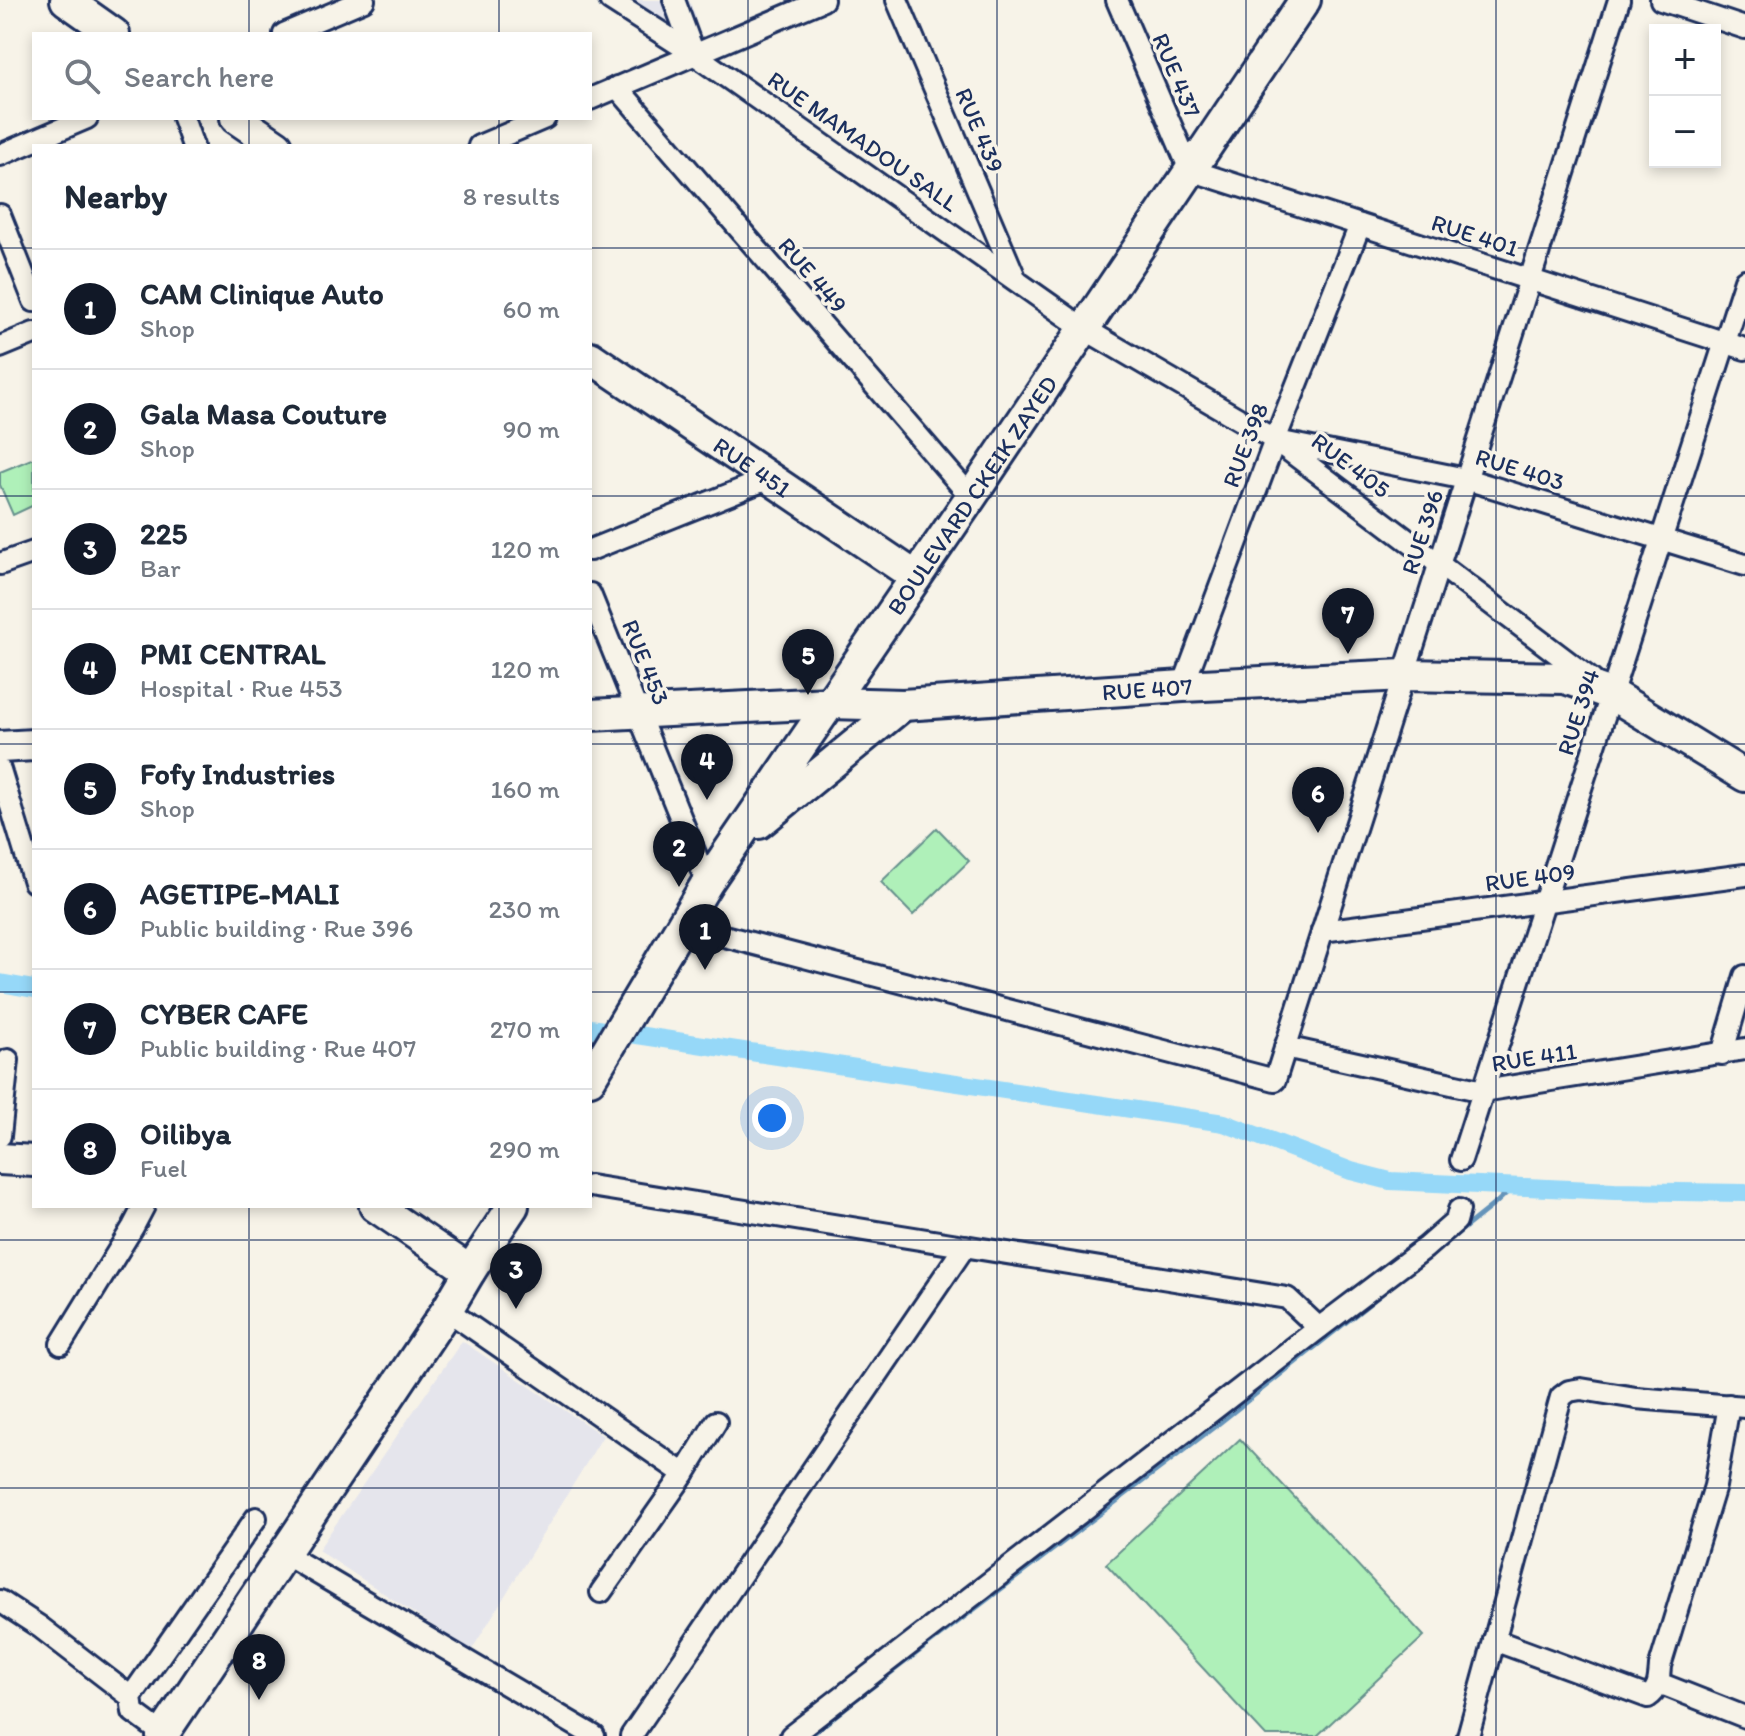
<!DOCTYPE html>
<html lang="en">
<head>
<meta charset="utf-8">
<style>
  :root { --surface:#fff; --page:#f2f2f3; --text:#1f2937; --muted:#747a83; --line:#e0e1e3; --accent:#111827 }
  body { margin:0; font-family:Itim,sans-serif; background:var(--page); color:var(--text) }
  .controls { position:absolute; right:24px; top:24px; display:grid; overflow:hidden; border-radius:0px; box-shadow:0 4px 12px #0003 }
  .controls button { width:72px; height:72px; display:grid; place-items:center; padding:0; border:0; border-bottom:2px solid var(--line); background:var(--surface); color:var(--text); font:40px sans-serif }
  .you { position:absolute; left:772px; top:1118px; width:28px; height:28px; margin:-20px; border:6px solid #fff; border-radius:50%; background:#1a73e8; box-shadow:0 0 0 12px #1a73e833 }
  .badge { display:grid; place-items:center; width:52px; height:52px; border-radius:50%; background:var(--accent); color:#fff; font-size:26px; font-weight:700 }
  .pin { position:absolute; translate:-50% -66px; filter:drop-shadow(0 2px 4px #0008) }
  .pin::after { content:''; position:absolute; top:42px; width:28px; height:24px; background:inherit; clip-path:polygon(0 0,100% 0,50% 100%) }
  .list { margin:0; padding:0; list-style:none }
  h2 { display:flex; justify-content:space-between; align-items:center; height:104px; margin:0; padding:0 32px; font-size:34px }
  h2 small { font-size:26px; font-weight:400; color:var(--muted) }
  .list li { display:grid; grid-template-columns:52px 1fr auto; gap:24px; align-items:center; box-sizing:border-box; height:120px; padding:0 32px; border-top:2px solid var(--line) }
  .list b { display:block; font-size:30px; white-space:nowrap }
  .list p { margin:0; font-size:26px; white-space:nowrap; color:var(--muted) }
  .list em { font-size:26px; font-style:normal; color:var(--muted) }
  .icon { flex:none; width:44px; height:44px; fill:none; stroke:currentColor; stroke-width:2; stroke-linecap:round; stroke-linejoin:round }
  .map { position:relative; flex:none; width:1745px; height:1736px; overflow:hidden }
  .search { position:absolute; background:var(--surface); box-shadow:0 4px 12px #0003; left:32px; top:32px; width:560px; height:88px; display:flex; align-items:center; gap:20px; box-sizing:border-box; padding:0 28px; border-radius:0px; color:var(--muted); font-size:30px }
  .panel { position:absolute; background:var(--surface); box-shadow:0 4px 12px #0003; left:32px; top:144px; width:560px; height:1064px; border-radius:0px }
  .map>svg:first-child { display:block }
</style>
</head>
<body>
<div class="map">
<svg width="1745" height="1736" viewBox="0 0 1745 1736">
  <rect width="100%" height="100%" fill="#f7f3e8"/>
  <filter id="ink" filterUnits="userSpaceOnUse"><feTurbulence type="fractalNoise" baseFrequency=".0125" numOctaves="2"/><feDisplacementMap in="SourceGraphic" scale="16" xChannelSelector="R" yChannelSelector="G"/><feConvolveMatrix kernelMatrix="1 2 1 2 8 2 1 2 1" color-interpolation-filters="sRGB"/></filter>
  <g filter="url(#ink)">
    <g fill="#e5e5ec">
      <path d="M627,0H689L695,15L698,38L684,42L656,17Z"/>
      <path d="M462,1341L603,1436L471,1651L318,1550Z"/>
    </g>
    <g fill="#aff0b9" stroke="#65908c" stroke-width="2">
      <path d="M34,458V505L13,515L0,485V472Z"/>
      <path d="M937,828L969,861L913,915L881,882Z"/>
      <path d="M1240,1439L1424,1636L1317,1736H1266L1106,1564Z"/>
    </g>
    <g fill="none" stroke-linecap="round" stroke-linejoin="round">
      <g stroke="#6594ba" stroke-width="5">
        <path d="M1443,1245L1497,1202L1513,1187"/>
        <path d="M810,1736L851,1703L1218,1424L1404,1276"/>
      </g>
      <g stroke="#96d8f8" stroke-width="18">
        <path d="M0,983L34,989"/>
        <path d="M590,1028L1224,1123L1351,1171L1390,1181L1614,1191L1745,1193"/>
      </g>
      <g stroke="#1b2f5e" stroke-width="26">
        <g id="street">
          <path d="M610,0L694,54L1083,328L1275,440L1592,680"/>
          <path d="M674,0L694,54"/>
          <path d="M897,0L1016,280"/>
          <path d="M1117,0L1190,170L1745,349"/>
          <path d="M1661,0L1745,28"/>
          <path d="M284,34L364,0"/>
          <path d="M617,87L971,497"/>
          <path d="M590,99L823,0"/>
          <path d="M183,118L193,146"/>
          <path d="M479,146L545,118"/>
          <path d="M0,155L87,118"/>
          <path d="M0,215L34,301"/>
          <path d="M0,347L34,333"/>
          <path d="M1282,442L1466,479L1745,565"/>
          <path d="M590,550L770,478"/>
          <path d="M0,564L34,552"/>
          <path d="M590,594L707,883"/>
          <path d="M1183,686L1275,440L1360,225"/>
          <path d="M0,770L34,882"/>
          <path d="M682,925L1275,1080L1619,0"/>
          <path d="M1322,931L1745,875"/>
          <path d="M1285,1047L1483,1091L1745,1049"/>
          <path d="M1722,1054L1745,976"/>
          <path d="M0,1136L8,1060"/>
          <path d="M1461,1160L1745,280"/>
          <path d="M590,1186L1287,1298L1319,1328"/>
          <path d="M447,1310L684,1474"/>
          <path d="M61,1344L133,1227L144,1206"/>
          <path d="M283,1553L594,1736"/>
          <path d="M601,1592L684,1474L716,1422"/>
          <path d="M0,1601L40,1627L131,1697"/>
          <path d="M1494,1640L1648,1697C1659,1690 1659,1679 1660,1666L1715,1486L1729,1405"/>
          <path d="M1659,1683L1745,1717"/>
          <path d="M163,1734L133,1712L131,1697L256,1518"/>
          <path d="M631,1736L965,1246"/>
          <path d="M791,1736L1319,1328L1425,1248L1456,1221L1459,1210"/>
          <path d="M1468,1736L1561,1397L1569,1391L1581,1389L1636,1398L1745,1407"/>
        </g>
      </g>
      <g stroke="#1b2f5e" stroke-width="36">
        <g id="secondary">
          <path d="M66,0L114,34"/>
          <path d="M236,118L277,146"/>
          <path id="s1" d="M590,357L916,577"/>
          <path id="s2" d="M590,715L830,703L903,705L1183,686L1404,675L1565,678L1611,694L1745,776"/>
          <path d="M0,747L34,745"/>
          <path d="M759,823L903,705"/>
          <path id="s3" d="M590,1079L707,883L971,497L1305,0"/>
          <path d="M0,1159L34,1161"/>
          <path d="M375,1206L470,1271"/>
          <path d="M162,1736L447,1310L470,1271L513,1206"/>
        </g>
      </g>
      <use href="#street" stroke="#f7f3e8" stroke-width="20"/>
      <use href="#secondary" stroke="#f7f3e8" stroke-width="30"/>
    </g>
  </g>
  <path fill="none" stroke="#1b2f5e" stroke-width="2" stroke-opacity="0.55" d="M249,0V34M499,0V34M748,0V1736M997,0V1736M1246,0V1736M1496,0V1736M249,118V146M499,118V146M0,248H34M590,248H1745M0,496H34M590,496H1745M0,744H34M590,744H1745M0,992H34M590,992H1745M249,1206V1736M499,1206V1736M0,1240H1745M0,1488H1745"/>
  <g text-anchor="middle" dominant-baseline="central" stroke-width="7" stroke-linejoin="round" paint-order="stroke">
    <g font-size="24" fill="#1b2f5e" stroke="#f7f3e8">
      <text transform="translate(1177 75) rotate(67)">RUE 437</text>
      <text transform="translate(980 130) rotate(67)">RUE 439</text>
      <text transform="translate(863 141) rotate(35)">RUE MAMADOU SALL</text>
      <text transform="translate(1475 235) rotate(18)">RUE 401</text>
      <text transform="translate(813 275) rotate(49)">RUE 449</text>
      <text transform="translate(1245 445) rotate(-69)">RUE 398</text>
      <text transform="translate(1351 465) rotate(37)">RUE 405</text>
      <text stroke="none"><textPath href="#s1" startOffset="196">RUE 451</textPath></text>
      <text transform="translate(1520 469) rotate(17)">RUE 403</text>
      <text stroke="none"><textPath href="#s3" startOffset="698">BOULEVARD CKEIK ZAYED</textPath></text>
      <text transform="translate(1422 532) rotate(-72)">RUE 396</text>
      <text transform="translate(646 662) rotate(68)">RUE 453</text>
      <text stroke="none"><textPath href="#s2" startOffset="558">RUE 407</textPath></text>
      <text transform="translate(1578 712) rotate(-72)">RUE 394</text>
      <text transform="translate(1530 877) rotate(-8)">RUE 409</text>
      <text transform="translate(1534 1057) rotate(-9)">RUE 411</text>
    </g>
  </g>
</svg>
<div class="controls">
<button>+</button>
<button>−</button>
</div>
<div class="you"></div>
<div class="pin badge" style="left:705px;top:970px">1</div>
<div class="pin badge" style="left:679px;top:887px">2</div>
<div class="pin badge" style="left:516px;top:1309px">3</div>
<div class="pin badge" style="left:707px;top:800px">4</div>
<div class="pin badge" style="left:808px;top:695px">5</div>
<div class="pin badge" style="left:1318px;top:833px">6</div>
<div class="pin badge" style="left:1348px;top:654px">7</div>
<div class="pin badge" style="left:259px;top:1700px">8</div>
<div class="search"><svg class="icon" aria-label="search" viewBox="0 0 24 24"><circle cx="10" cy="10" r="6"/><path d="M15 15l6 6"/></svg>Search here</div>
<section class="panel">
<h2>Nearby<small>8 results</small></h2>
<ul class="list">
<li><span class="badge">1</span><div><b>CAM Clinique Auto</b><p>Shop</p></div><em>60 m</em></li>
<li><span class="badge">2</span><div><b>Gala Masa Couture</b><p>Shop</p></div><em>90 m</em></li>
<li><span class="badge">3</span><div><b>225</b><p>Bar</p></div><em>120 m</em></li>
<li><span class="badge">4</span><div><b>PMI CENTRAL</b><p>Hospital · Rue 453</p></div><em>120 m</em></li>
<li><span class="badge">5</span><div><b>Fofy Industries</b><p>Shop</p></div><em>160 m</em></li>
<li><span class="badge">6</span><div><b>AGETIPE-MALI</b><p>Public building · Rue 396</p></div><em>230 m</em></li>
<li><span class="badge">7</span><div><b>CYBER CAFE</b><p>Public building · Rue 407</p></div><em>270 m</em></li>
<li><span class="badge">8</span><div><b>Oilibya</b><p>Fuel</p></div><em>290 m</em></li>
</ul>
</section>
</div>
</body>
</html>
